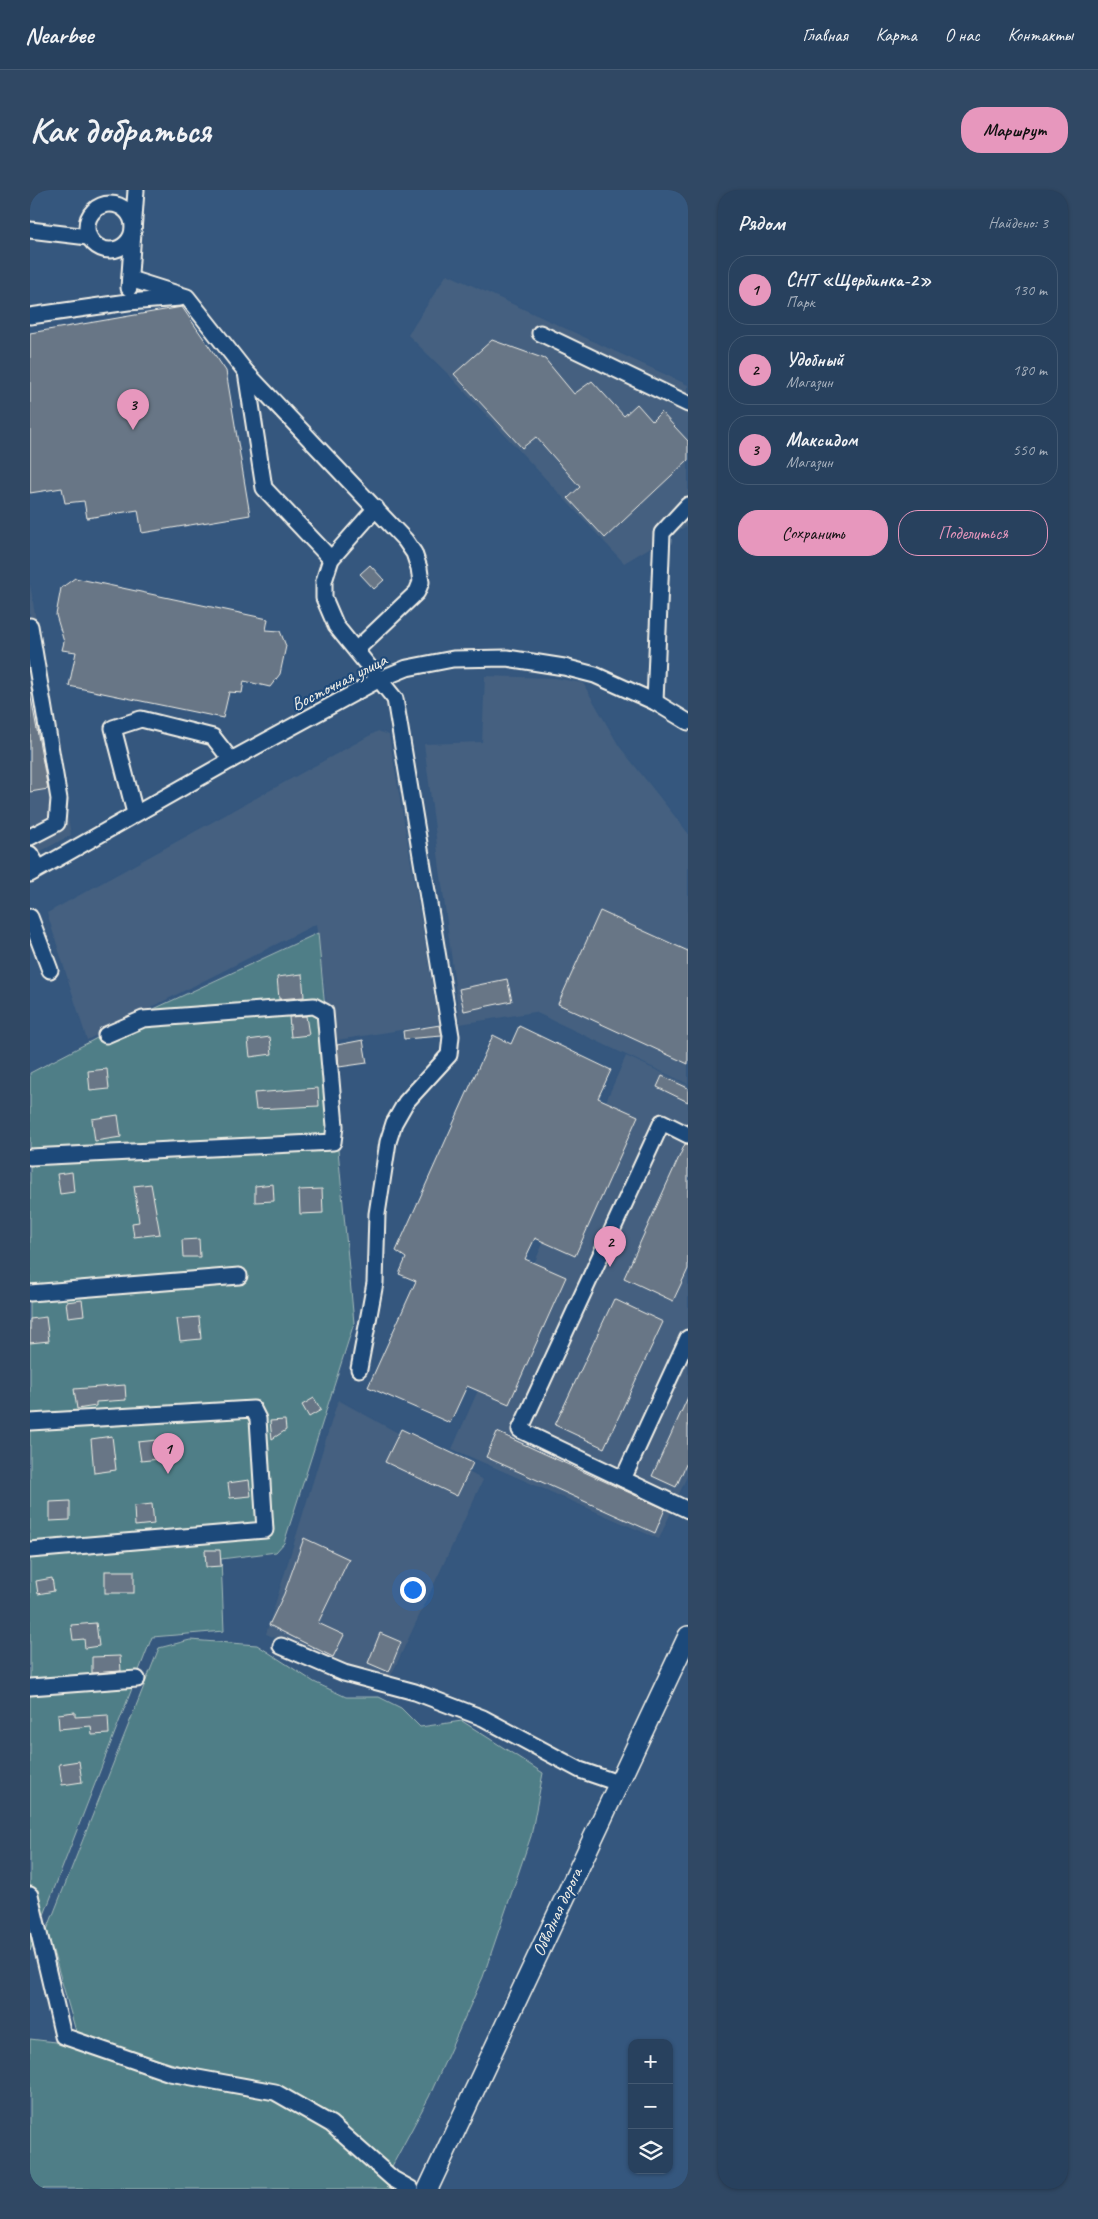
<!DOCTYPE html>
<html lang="ru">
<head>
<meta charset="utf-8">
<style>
  :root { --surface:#28415e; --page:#304864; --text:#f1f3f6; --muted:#a5afbc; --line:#445a73; --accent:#e797bd }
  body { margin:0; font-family:Caveat,sans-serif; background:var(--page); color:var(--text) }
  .controls { position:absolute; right:15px; bottom:15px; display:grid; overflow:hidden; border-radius:10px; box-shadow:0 1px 4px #0004 }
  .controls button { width:45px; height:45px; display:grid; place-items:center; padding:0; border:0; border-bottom:1px solid var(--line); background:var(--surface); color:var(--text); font:25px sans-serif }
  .you { position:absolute; left:382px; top:1399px; width:18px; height:18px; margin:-12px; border:4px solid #fff; border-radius:50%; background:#1a73e8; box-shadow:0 0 0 8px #1a73e833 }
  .badge { display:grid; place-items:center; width:32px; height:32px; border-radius:50%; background:var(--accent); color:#111; font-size:16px; font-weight:700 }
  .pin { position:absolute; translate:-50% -41px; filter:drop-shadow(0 1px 2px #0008) }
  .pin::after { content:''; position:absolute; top:26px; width:18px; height:15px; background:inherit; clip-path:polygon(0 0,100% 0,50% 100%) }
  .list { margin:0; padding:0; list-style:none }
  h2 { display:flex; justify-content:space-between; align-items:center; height:65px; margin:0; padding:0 20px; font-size:21px }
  h2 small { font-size:16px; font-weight:400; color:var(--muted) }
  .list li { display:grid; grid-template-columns:32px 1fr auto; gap:15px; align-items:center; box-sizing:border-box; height:70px; margin:0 10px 10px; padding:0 10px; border:1px solid var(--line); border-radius:20px }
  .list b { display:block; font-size:19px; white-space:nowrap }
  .list p { margin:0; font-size:16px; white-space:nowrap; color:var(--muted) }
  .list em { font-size:16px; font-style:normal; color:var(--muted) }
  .actions { display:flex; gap:10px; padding:15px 20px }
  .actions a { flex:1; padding:11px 0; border:1px solid var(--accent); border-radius:20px; text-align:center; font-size:18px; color:var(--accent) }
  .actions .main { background:var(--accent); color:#111 }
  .icon { flex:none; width:28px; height:28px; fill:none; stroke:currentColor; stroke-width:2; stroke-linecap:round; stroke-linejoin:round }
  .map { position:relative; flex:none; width:658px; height:1999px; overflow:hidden; border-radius:20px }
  header { display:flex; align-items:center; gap:30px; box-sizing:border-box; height:70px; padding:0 25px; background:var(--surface); border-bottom:1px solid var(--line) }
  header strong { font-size:24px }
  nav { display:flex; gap:28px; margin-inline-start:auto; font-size:18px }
  .intro { display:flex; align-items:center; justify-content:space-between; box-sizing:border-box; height:120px; padding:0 30px }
  h1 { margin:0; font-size:35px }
  .button { padding:12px 22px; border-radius:20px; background:var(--accent); color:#111; font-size:18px; font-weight:700 }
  main { display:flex; gap:30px; padding:0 30px }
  aside { flex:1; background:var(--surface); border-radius:20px; box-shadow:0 1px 4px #0004 }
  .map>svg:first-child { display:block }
</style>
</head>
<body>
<header>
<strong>Nearbee</strong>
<nav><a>Главная</a><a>Карта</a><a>О нас</a><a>Контакты</a></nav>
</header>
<div class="intro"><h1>Как добраться</h1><a class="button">Маршрут</a></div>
<main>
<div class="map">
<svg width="658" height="1999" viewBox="0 0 658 1999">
  <rect width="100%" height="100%" fill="#35577e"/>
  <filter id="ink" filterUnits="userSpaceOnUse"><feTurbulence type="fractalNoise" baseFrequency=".02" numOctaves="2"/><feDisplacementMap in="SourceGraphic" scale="10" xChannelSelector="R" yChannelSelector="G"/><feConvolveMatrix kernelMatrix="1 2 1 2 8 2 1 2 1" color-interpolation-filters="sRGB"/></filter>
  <g filter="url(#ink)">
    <g fill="#446080">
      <path d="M417,84L658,195V335L594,373L418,184L378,145Z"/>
      <path d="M0,394L41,645L0,667Z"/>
      <path d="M455,486L525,488L553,493L589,556L658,643V894L505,822L430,834L394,554L452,552Z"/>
      <path d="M348,541L359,545L409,834L301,851L286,734L57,850L17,723Z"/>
      <path d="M596,866L658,895V1284L629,1349L422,1259Z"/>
      <path d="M308,1210L453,1290L358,1492L236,1444Z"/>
    </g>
    <g fill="#507e87" stroke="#a2b8b8">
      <path d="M288,743L324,1133L254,1353L246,1362L191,1369L194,1441L122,1447L0,1761V883L113,824Z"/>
      <path d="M160,1450L227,1455L284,1492L316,1507H349L371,1518L390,1537L432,1531L513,1583L501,1646L453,1787L399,1907L361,1978L306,1928L259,1901L194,1887L110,1865L47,1845L17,1740L129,1458Z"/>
      <path d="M0,1849L25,1852L68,1865L140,1892L230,1906L252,1914L303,1944L367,1999H0Z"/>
    </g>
    <g fill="#677686" stroke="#f4f1e8">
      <path d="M152,117L196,181L220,325L112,343L108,320L57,328L54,311L35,313L32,298L0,303V143Z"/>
      <path d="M462,150L515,169L544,204L562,191L594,226L607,214L622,231L631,222L658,251V270L575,348L538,308L550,297L506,247L492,258L424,184Z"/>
      <path d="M340,375L354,390L344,399L330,384Z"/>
      <path d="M45,388L238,429L236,440L250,441L256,456L250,484L240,497L214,491L212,503L199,502L193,528L39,496L46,462L32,460L34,452L26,425L31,398Z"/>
      <path d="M0,502L18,599L0,602Z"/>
      <path d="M570,721L658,761V874L528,814Z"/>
      <path d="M272,784L274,807L249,809L247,787Z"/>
      <path d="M477,789L482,811L434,821L429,799Z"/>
      <path d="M276,826L279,845L261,847L259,827Z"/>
      <path d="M410,835L412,846L374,849L373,841Z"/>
      <path d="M489,836L581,880L568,908L608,926L545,1066L505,1048L495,1069L536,1087L479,1214L437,1196L420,1233L338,1197L386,1091L369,1084L376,1068L366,1061L463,845L481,854Z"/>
      <path d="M240,847L242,864L220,867L218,850Z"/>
      <path d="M333,850L337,873L309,877L307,855Z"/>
      <path d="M77,879L79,899L60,901L58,881Z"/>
      <path d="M632,886L658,898V912L627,897Z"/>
      <path d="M288,898L289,916L226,919L224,903Z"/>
      <path d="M88,925L91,947L65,951L62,929Z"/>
      <path d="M655,954H658V1079L643,1111L594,1088Z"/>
      <path d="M42,982L44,1002L30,1004L27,984Z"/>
      <path d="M121,994L130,1044L104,1047L102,1033L109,1032L104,996Z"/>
      <path d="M243,994L244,1011L225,1012V996Z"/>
      <path d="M292,999L293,1023L270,1024L269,1000Z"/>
      <path d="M169,1049L170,1067H153L152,1050Z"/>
      <path d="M584,1109L633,1132L574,1258L525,1235Z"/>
      <path d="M52,1110L54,1125L38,1127L36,1112Z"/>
      <path d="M16,1127L19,1151L0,1153V1129Z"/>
      <path d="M169,1127L171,1149L150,1151L147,1129Z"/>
      <path d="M95,1195L96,1210L66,1212V1216L47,1219L44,1199Z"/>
      <path d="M658,1207V1270L646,1297L622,1286Z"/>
      <path d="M284,1208L291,1220L279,1227L272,1215Z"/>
      <path d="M255,1230L256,1240L242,1249L240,1231Z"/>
      <path d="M371,1239L443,1273L427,1306L355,1272Z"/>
      <path d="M467,1242L635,1319L625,1343L456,1267Z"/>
      <path d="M82,1246L86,1280L64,1283L61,1249Z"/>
      <path d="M127,1250L129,1269L111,1271L108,1252Z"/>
      <path d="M219,1290L221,1306L200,1308L198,1293Z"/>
      <path d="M40,1311V1330L20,1331V1312Z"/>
      <path d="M122,1314L124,1334L105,1336L104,1316Z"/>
      <path d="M274,1348L319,1369L288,1433L314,1445L303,1467L239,1435L254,1404Z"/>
      <path d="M175,1360H190L191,1376L176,1377Z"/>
      <rect x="75" y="1381" width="29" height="22"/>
      <path d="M22,1388L24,1401L8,1404L6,1391Z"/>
      <path d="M66,1433L69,1456L55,1458L54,1449L43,1450L41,1435Z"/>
      <path d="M350,1443L371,1452L359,1482L338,1473Z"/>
      <path d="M90,1466L91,1481L62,1483V1467Z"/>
      <path d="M45,1522V1527L78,1525L79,1544L62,1545L61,1536L29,1539L28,1524Z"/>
      <path d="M49,1571L52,1592L32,1595L29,1574Z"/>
    </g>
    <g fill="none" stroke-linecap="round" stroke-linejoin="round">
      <g stroke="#f4f1e8" stroke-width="19">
        <g id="minor">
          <circle cx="80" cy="37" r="23"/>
          <path d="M0,40L58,47"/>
          <path d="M100,89L157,107L216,182L375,350L384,363L389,378L391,392L387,402L326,460"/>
          <path d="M99,98L106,0"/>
          <path d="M0,126L98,112L150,108"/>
          <path d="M510,143L658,214"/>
          <path d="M216,182L234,298L301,369"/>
          <path d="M0,436L29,609L27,633L0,647"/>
          <path d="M625,512L632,343L658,315"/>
          <path d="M105,623L83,538L111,529L183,547L201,570"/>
          <path d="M0,664L9,678"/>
          <path d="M0,684L201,570L350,489L377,478L423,469L477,468L534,477L565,485L625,512L658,532"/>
          <path d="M0,727L20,780"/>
          <path d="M658,945L632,932L490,1240L658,1320"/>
          <path d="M0,967L303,952L305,936L295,822L284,816L113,829L76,845"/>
          <path d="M0,1103L209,1086"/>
          <path d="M329,1179L345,1093L347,1024L358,952L364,933L376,912L419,865L421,846L365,509L306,436L294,408V391L301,369L346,318"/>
          <path d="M0,1232L223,1219L228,1229L235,1340L0,1360"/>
          <path d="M593,1289L658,1148"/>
          <path d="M251,1456L314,1483L385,1502L453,1528L550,1580L588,1593"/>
          <path d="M0,1497L107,1489"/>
          <path d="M0,1705L33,1846L140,1883L245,1902L301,1934L363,1989L381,1999"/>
        </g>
      </g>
      <g stroke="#f4f1e8" stroke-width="22">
        <path id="major" d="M398,1999L658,1446"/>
      </g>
      <use href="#minor" stroke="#1f4a7a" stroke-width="15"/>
      <use href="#major" stroke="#1f4a7a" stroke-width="19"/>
    </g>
  </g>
  <g text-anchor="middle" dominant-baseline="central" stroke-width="4.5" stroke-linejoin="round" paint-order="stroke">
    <g font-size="18" fill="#f4f1e8" stroke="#1f4a7a">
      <text transform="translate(309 492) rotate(-27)">Восточная улица</text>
      <text transform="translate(527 1722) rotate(-65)">Обводная дорога</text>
    </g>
  </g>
</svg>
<div class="controls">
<button>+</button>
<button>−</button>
<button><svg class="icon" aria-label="layers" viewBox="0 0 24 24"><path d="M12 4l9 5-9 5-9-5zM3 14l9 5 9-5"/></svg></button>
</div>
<div class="you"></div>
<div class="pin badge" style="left:138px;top:1284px">1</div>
<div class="pin badge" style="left:580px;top:1077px">2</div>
<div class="pin badge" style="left:103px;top:240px">3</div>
</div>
<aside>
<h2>Рядом<small>Найдено: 3</small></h2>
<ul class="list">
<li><span class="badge">1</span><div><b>СНТ «Щербинка-2»</b><p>Парк</p></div><em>130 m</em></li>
<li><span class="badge">2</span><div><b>Удобный</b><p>Магазин</p></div><em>180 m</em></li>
<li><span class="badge">3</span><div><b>Максидом</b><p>Магазин</p></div><em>550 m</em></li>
</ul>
<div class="actions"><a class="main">Сохранить</a><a>Поделиться</a></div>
</aside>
</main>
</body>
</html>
